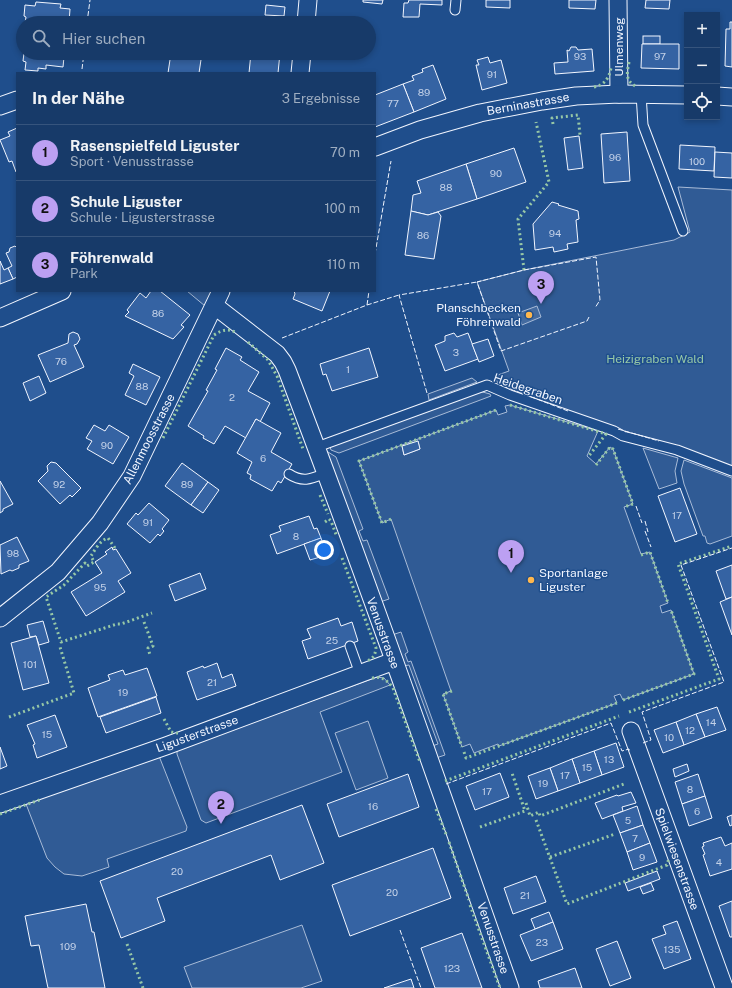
<!DOCTYPE html>
<html lang="de">
<head>
<meta charset="utf-8">
<style>
  :root { --surface:#173a69; --page:#244571; --text:#f1f3f6; --muted:#9eadc0; --line:#36547d; --accent:#bca0f2 }
  body { margin:0; font-family:"Public Sans",sans-serif; background:var(--page); color:var(--text) }
  .controls { position:absolute; right:12px; top:12px; display:grid; overflow:hidden; border-radius:0px; box-shadow:0 2px 6px #0003 }
  .controls button { width:36px; height:36px; display:grid; place-items:center; padding:0; border:0; border-bottom:1px solid var(--line); background:var(--surface); color:var(--text); font:20px sans-serif }
  .you { position:absolute; left:324px; top:550px; width:14px; height:14px; margin:-10px; border:3px solid #fff; border-radius:50%; background:#1a73e8; box-shadow:0 0 0 6px #1a73e833 }
  .badge { display:grid; place-items:center; width:26px; height:26px; border-radius:50%; background:var(--accent); color:#111; font-size:13px; font-weight:700 }
  .pin { position:absolute; translate:-50% -33px; filter:drop-shadow(0 1px 2px #0008) }
  .pin::after { content:''; position:absolute; top:21px; width:14px; height:12px; background:inherit; clip-path:polygon(0 0,100% 0,50% 100%) }
  .list { margin:0; padding:0; list-style:none }
  h2 { display:flex; justify-content:space-between; align-items:center; height:52px; margin:0; padding:0 16px; font-size:17px }
  h2 small { font-size:13px; font-weight:400; color:var(--muted) }
  .list li { display:grid; grid-template-columns:26px 1fr auto; gap:12px; align-items:center; box-sizing:border-box; height:56px; padding:0 16px; border-top:1px solid var(--line) }
  .list b { display:block; font-size:15px; white-space:nowrap }
  .list p { margin:0; font-size:13px; white-space:nowrap; color:var(--muted) }
  .list em { font-size:13px; font-style:normal; color:var(--muted) }
  .icon { flex:none; width:22px; height:22px; fill:none; stroke:currentColor; stroke-width:2; stroke-linecap:round; stroke-linejoin:round }
  .map { position:relative; flex:none; width:732px; height:988px; overflow:hidden }
  .search { position:absolute; background:var(--surface); box-shadow:0 2px 6px #0003; left:16px; top:16px; width:360px; height:44px; display:flex; align-items:center; gap:10px; box-sizing:border-box; padding:0 14px; border-radius:22px; color:var(--muted); font-size:15px }
  .panel { position:absolute; background:var(--surface); box-shadow:0 2px 6px #0003; left:16px; top:72px; width:360px; height:220px; border-radius:0px }
  .map>svg:first-child { display:block }
</style>
</head>
<body>
<div class="map">
<svg width="732" height="988" viewBox="0 0 732 988">
  <rect width="100%" height="100%" fill="#1f4e8c"/>
  <g fill="#305b95" stroke="#a8bbd7" fill-rule="evenodd">
    <path d="M678,187L732,190V467L678,446L611,428L498,384L495,376L509,371L477,282L524,270L674,240L690,232Z"/>
    <path d="M187,291H212L205,306Z"/>
    <path d="M472,378L477,382L429,400L428,394Z"/>
    <path d="M479,391L490,394L491,396L339,453L331,450L330,447Z"/>
    <path d="M510,405L598,431L587,456L596,464L610,447L613,449L633,504L624,507L641,554L650,552L668,603L660,606L662,613L671,610L694,674L623,700L620,694L614,696L617,703L499,746L498,744L474,753L470,744L462,747L443,694L451,691L391,519L382,523L359,461L496,410L498,415L507,412L505,406ZM418,441L420,449L404,455L402,446Z"/>
    <path d="M643,448L678,458L675,471L677,483L659,489Z"/>
    <path d="M328,452L336,457L363,529L359,531L363,541L367,540L389,599L380,602L325,453Z"/>
    <path d="M684,460L732,478V536L710,544L707,543L705,536H703L684,484L681,471Z"/>
    <path d="M401,632L408,652L405,654L408,662L411,661L445,755L436,758L432,746L438,744L409,665L403,666L392,635Z"/>
    <path d="M377,677L384,678L390,685L320,712L342,772L206,823L201,820L177,754V750Z"/>
    <path d="M368,721L388,778L356,790L335,733Z"/>
    <path d="M159,756L187,827L186,831L107,859L109,867L82,876L64,874L55,867L47,858L26,804Z"/>
    <path d="M302,925L322,981L301,988H192L184,967Z"/>
  </g>
  <path fill="#446ba0" stroke="#a8bbd7" d="M537,306L541,317L522,325L518,313Z"/>
  <g fill="#3563a3" stroke="#f2f6ff">
    <path d="M363,0H383L382,4L363,2Z"/>
    <path d="M409,0H442V5L420,4L419,17H403L404,3H408Z"/>
    <path d="M486,0H510V8L486,7Z"/>
    <path d="M569,0H596L595,9L569,8Z"/>
    <path d="M646,0H670L669,9L645,8Z"/>
    <path d="M36,2L61,4L60,8L70,9L69,23H25L26,17L24,16L25,5L35,6Z"/>
    <path d="M266,5L285,7L284,16L265,15Z"/>
    <path d="M346,19H352L355,22L367,23H341L342,21H345Z"/>
    <path d="M730,22H732V67L725,66L726,29H730Z"/>
    <rect x="643" y="36" width="17" height="8"/>
    <path d="M642,44H679V69L641,68Z"/>
    <path d="M571,47H576L578,50L592,49L594,71L555,74L554,63L568,62L567,50L569,51Z"/>
    <path d="M24,53H68V58L64,57L63,67L46,65V69L38,68V71L25,70L26,62L23,61Z"/>
    <path d="M171,53H202L199,73H168Z"/>
    <path d="M251,53H280L278,73H249Z"/>
    <path d="M488,57L490,63L501,60L507,83L482,90L476,65H479L477,60Z"/>
    <path d="M433,65L446,99L414,112L403,84L414,80L412,76L423,72L422,69Z"/>
    <path d="M403,84L414,112L375,127V95Z"/>
    <path d="M17,128V172H16L12,161L9,162L0,140L10,136L8,132Z"/>
    <path d="M627,132L630,181L604,183L601,134Z"/>
    <path d="M579,136L583,168L568,170L564,138Z"/>
    <path d="M680,145L715,147L714,171L679,169Z"/>
    <path d="M514,148L526,182L477,199L466,164Z"/>
    <path d="M715,152L732,153V178L714,177Z"/>
    <path d="M466,164L477,199L428,215L411,211L413,195L421,193L417,181Z"/>
    <path d="M552,202L559,204L558,205L578,211L579,219L576,220L578,242L567,244L568,249L554,252L553,247L535,250L533,224Z"/>
    <path d="M411,211L428,215L438,212L441,216L434,259L405,255Z"/>
    <path d="M15,246L17,248V277L13,279L8,268L12,266L6,253L9,252L10,248Z"/>
    <path d="M0,261L4,270L8,268L13,279L0,284Z"/>
    <path d="M151,291H160L190,315L181,325L184,327L173,339L125,316L129,312L127,310L140,293L146,298Z"/>
    <path d="M294,291H330L322,311L293,299L295,294Z"/>
    <path d="M73,332L78,334L80,339L77,344L74,345L84,367L50,382L38,355L68,343L69,334Z"/>
    <path d="M454,333L457,337L468,333L478,359L445,371L435,345L445,341V336Z"/>
    <path d="M488,339L494,356L479,362L472,344Z"/>
    <path d="M226,348L242,357L240,360L259,372L248,391L270,403L260,422L256,419L246,438L225,426L214,444L203,438L204,436L188,426L208,391L206,390L217,370L215,369Z"/>
    <path d="M369,348L378,377L332,391L326,374L323,375L320,364Z"/>
    <path d="M133,364L160,377L146,405L125,395L134,376L129,373Z"/>
    <path d="M39,376L46,393L30,401L23,383Z"/>
    <path d="M256,419L281,433L271,452L292,464L281,483L278,481L272,491L250,479L251,475L247,473L252,462L237,453Z"/>
    <path d="M94,425L105,431L109,425L129,437L113,464L87,449L92,441L86,438Z"/>
    <path d="M418,441L420,449L404,455L402,446Z"/>
    <path d="M51,462L56,463L81,488L72,497L70,495L60,504L38,481L48,471L47,466Z"/>
    <path d="M182,463L208,482L191,505L165,486Z"/>
    <path d="M0,481L13,504L3,509V511L0,513Z"/>
    <path d="M208,482L219,490L203,513L191,505Z"/>
    <path d="M680,488L697,534L675,542L658,496Z"/>
    <path d="M149,503L169,520L162,529L164,531L160,536L158,534L150,543L127,524L136,513L138,515Z"/>
    <path d="M309,516L314,529L317,528L321,538L277,554L270,535L281,531L279,526Z"/>
    <path d="M17,537L29,561L19,565V568L12,571L10,570L1,574L0,545Z"/>
    <path d="M321,538L327,555L310,560L304,544Z"/>
    <path d="M112,547L113,550L116,549L131,573L118,581L125,592L86,616L71,592L102,573L95,562L107,554L105,552Z"/>
    <path d="M732,565V597L726,599L716,571Z"/>
    <path d="M200,573L206,589L175,601L169,585Z"/>
    <path d="M732,597V635L720,602Z"/>
    <path d="M338,618L341,626L352,622L358,641L308,659L302,641L311,638L307,629Z"/>
    <path d="M43,621L49,642L39,645L36,636L30,637L27,625Z"/>
    <path d="M36,636L49,683L23,690L11,643Z"/>
    <path d="M217,663L222,678L232,674L236,686L197,700L187,672L203,666L204,668Z"/>
    <path d="M147,668L157,696L98,717L88,688L110,680L108,675L123,670L125,675Z"/>
    <path d="M156,697L161,713L106,733L100,717Z"/>
    <path d="M717,707L726,730L705,737L696,714Z"/>
    <path d="M696,714L705,737L684,745L676,722Z"/>
    <path d="M55,715L67,747L37,758L33,745L35,744L27,725Z"/>
    <path d="M676,722L684,745L663,753L654,730Z"/>
    <path d="M616,743L624,767L602,775L594,751Z"/>
    <path d="M0,747L7,766L0,769Z"/>
    <path d="M594,751L602,775L580,783L572,759Z"/>
    <path d="M572,759L580,783L558,791L550,768Z"/>
    <path d="M687,764L689,771L675,777L673,769Z"/>
    <path d="M550,768L558,791L536,799L528,776Z"/>
    <path d="M500,773L509,797L475,810L466,786Z"/>
    <path d="M408,774L419,807L339,837L327,804Z"/>
    <path d="M698,774L705,796L682,804L675,782Z"/>
    <path d="M631,792L636,803L622,807L623,811L602,819L595,803L617,795L618,796Z"/>
    <path d="M705,796L712,818L689,826L682,804Z"/>
    <path d="M302,805L324,863L280,880L271,855L157,898L165,921L121,938L100,881Z"/>
    <path d="M637,806L643,825L620,833L613,815Z"/>
    <path d="M732,815V825L730,826L727,817Z"/>
    <path d="M643,825L650,843L627,852L620,833Z"/>
    <path d="M721,837L725,846L732,843V869L710,876L703,855L705,854L702,847L704,846L703,843Z"/>
    <path d="M650,843L657,862L633,870L627,852Z"/>
    <path d="M433,848L451,898L350,936L332,885Z"/>
    <path d="M657,871L660,879L628,891L625,883Z"/>
    <path d="M536,876L546,902L513,914L504,888Z"/>
    <path d="M651,883L654,890L643,894L640,887Z"/>
    <path d="M732,901V937H730L719,906Z"/>
    <path d="M86,904L92,932H94L105,988H48L39,945L31,946L25,916Z"/>
    <path d="M549,912L553,922L535,929L531,919Z"/>
    <path d="M677,921L691,959L664,969L652,939L666,934L663,926Z"/>
    <path d="M553,922L563,949L531,961L520,935Z"/>
    <path d="M462,933L482,988H435L421,948Z"/>
    <path d="M617,941L631,978L610,986L596,949Z"/>
    <path d="M575,968L582,988H540L538,981Z"/>
    <path d="M411,979L414,988H384Z"/>
  </g>
  <g fill="none" stroke-linecap="round" stroke-linejoin="round">
    <g stroke="#f2f6ff" stroke-width="11">
      <g id="service">
        <path d="M455,10L456,0"/>
        <path d="M641,94L643,125L683,231"/>
        <path d="M317,447L487,385L510,395L614,431L623,436L677,450L732,471"/>
        <path d="M289,474C303,483 311,479 326,473"/>
        <path d="M350,646L360,674"/>
      </g>
    </g>
    <g stroke="#f2f6ff" stroke-width="19">
      <g id="minor">
        <path d="M618,0L619,94"/>
        <path d="M306,23L308,0"/>
        <path d="M300,73L302,53"/>
        <path d="M717,96L732,97"/>
        <path d="M0,106L17,100"/>
        <path d="M375,147L420,130L480,113L542,101L576,96L619,94L687,95"/>
        <path d="M215,306L277,354L283,362L287,370C365,574 437,781 510,988"/>
        <path d="M0,318L62,291"/>
        <path d="M0,618L58,572L100,523L132,476L221,291"/>
        <path d="M631,731L724,987"/>
        <path d="M0,804L166,746L394,661"/>
      </g>
    </g>
    <use href="#service" stroke="#1f4e8c" stroke-width="9"/>
    <use href="#minor" stroke="#1f4e8c" stroke-width="17"/>
    <g stroke="#97c8a6" stroke-width="3" stroke-dasharray="2 3" stroke-linecap="butt">
      <path d="M629,62C627,73 625,80 635,86"/>
      <path d="M594,87C604,85 609,79 611,68"/>
      <path d="M553,124L552,118L578,115L580,135"/>
      <path d="M524,270L518,219L549,182L536,122"/>
      <path d="M248,342L268,360L277,376L303,449"/>
      <path d="M510,405L606,434L588,457"/>
      <path d="M163,438L214,335C222,330 228,328 237,333"/>
      <path d="M596,465L610,447L613,449L633,504L624,507"/>
      <path d="M320,495L328,514"/>
      <path d="M391,519L382,523L359,461L496,410"/>
      <path d="M325,522L329,519L331,521L337,537"/>
      <path d="M115,548L108,538C100,540 95,550 91,556L94,562L87,566L85,563L64,585L46,597L61,642L117,624H121L152,613"/>
      <path d="M641,555L650,552L668,603"/>
      <path d="M342,558L376,648C375,655 374,658 367,661"/>
      <path d="M144,622L153,646L148,648L150,655"/>
      <path d="M372,678C382,676 387,680 393,688L420,762"/>
      <path d="M452,691L443,694L462,747"/>
      <path d="M623,700L694,674L671,610"/>
      <path d="M629,712L719,679L678,564L732,546"/>
      <path d="M9,717L74,693L60,647"/>
      <path d="M164,719L171,732L175,733H178"/>
      <path d="M464,752L466,758L617,703"/>
      <path d="M445,781L619,716"/>
      <path d="M526,803L530,816L539,812L540,816L624,784"/>
      <path d="M436,809L446,834"/>
      <path d="M0,814L42,799"/>
      <path d="M536,820L567,904L667,865L669,858"/>
      <path d="M480,827L525,811L512,773"/>
      <path d="M449,842L469,900"/>
      <path d="M550,857L615,834"/>
      <path d="M470,905L500,988"/>
      <path d="M127,944L143,988"/>
    </g>
    <g stroke="#f2f6ff" stroke-width="1" stroke-dasharray="5 2" stroke-linecap="butt">
      <path d="M87,23L90,0"/>
      <path d="M82,69L84,53"/>
      <path d="M375,254L391,161"/>
      <path d="M367,305L369,291"/>
      <path d="M589,317L587,321L501,351L477,282L524,270L596,257L600,300L595,308"/>
      <path d="M282,338L367,305L399,295"/>
      <path d="M498,384L568,411"/>
      <path d="M427,393L399,295L477,282"/>
      <path d="M618,429L659,441"/>
      <path d="M636,506L642,523"/>
      <path d="M645,521L648,532"/>
      <path d="M645,531L651,547"/>
      <path d="M643,743L651,740L642,712L724,682L681,565L732,548"/>
      <path d="M446,784L611,723L622,751L629,749V751"/>
      <path d="M400,930L421,988"/>
    </g>
  </g>
  <g fill="#ffb74d" stroke="#1f4e8c" stroke-width="1.5">
    <circle cx="529" cy="315" r="4"/>
    <circle cx="531" cy="580" r="4"/>
  </g>
  <g text-anchor="middle" dominant-baseline="central" stroke-width="3" stroke-linejoin="round" paint-order="stroke">
    <g font-size="10" fill="#c3d1e8">
      <text x="580" y="56">93</text>
      <text x="660" y="56">97</text>
      <text x="492" y="74">91</text>
      <text x="424" y="92">89</text>
      <text x="393" y="103">77</text>
      <text x="615" y="157">96</text>
      <text x="697" y="161">100</text>
      <text x="496" y="173">90</text>
      <text x="446" y="187">88</text>
      <text x="555" y="233">94</text>
      <text x="423" y="235">86</text>
      <text x="158" y="313">86</text>
      <text x="456" y="352">3</text>
      <text x="61" y="361">76</text>
      <text x="348" y="369">1</text>
      <text x="142" y="386">88</text>
      <text x="232" y="397">2</text>
      <text x="107" y="445">90</text>
      <text x="263" y="458">6</text>
      <text x="59" y="484">92</text>
      <text x="187" y="484">89</text>
      <text x="677" y="515">17</text>
      <text x="148" y="522">91</text>
      <text x="296" y="536">8</text>
      <text x="13" y="553">98</text>
      <text x="100" y="587">95</text>
      <text x="332" y="640">25</text>
      <text x="30" y="664">101</text>
      <text x="212" y="682">21</text>
      <text x="123" y="692">19</text>
      <text x="711" y="722">14</text>
      <text x="690" y="730">12</text>
      <text x="47" y="734">15</text>
      <text x="669" y="737">10</text>
      <text x="609" y="759">13</text>
      <text x="587" y="767">15</text>
      <text x="565" y="775">17</text>
      <text x="543" y="783">19</text>
      <text x="690" y="789">8</text>
      <text x="487" y="791">17</text>
      <text x="373" y="806">16</text>
      <text x="697" y="811">6</text>
      <text x="628" y="820">5</text>
      <text x="635" y="838">7</text>
      <text x="642" y="857">9</text>
      <text x="719" y="862">4</text>
      <text x="177" y="871">20</text>
      <text x="392" y="892">20</text>
      <text x="525" y="895">21</text>
      <text x="542" y="942">23</text>
      <text x="68" y="946">109</text>
      <text x="672" y="949">135</text>
      <text x="452" y="968">123</text>
    </g>
    <g font-size="12" fill="#f2f6ff" stroke="#1f4e8c">
      <text transform="translate(619 47) rotate(-90)">Ulmenweg</text>
      <text transform="translate(528 104) rotate(-10)">Berninastrasse</text>
      <text transform="translate(528 389) rotate(19)">Heidegraben</text>
      <text transform="translate(149 439) rotate(-63)">Allenmoosstrasse</text>
      <text transform="translate(383 633) rotate(70)">Venusstrasse</text>
      <text transform="translate(197 734) rotate(-20)">Ligusterstrasse</text>
      <text transform="translate(677 859) rotate(70)">Spielwiesenstrasse</text>
      <text transform="translate(493 938) rotate(71)">Venusstrasse</text>
    </g>
    <g font-size="12" fill="#f2f6ff" stroke="#1f4e8c" text-anchor="end">
      <text x="521" y="308">Planschbecken<tspan x="521" dy="14">Föhrenwald</tspan></text>
      <text x="539" y="573" text-anchor="start">Sportanlage<tspan x="539" dy="14">Liguster</tspan></text>
    </g>
    <g font-size="12" fill="#97c8a6" stroke="#1f4e8c">
      <text x="655" y="359">Heizigraben Wald</text>
    </g>
  </g>
</svg>
<div class="controls">
<button>+</button>
<button>−</button>
<button><svg class="icon" aria-label="locate" viewBox="0 0 24 24"><circle cx="12" cy="12" r="6"/><path d="M12 2v4M12 18v4M2 12h4M18 12h4"/></svg></button>
</div>
<div class="you"></div>
<div class="pin badge" style="left:511px;top:573px">1</div>
<div class="pin badge" style="left:221px;top:824px">2</div>
<div class="pin badge" style="left:541px;top:304px">3</div>
<div class="search"><svg class="icon" aria-label="search" viewBox="0 0 24 24"><circle cx="10" cy="10" r="6"/><path d="M15 15l6 6"/></svg>Hier suchen</div>
<section class="panel">
<h2>In der Nähe<small>3 Ergebnisse</small></h2>
<ul class="list">
<li><span class="badge">1</span><div><b>Rasenspielfeld Liguster</b><p>Sport · Venusstrasse</p></div><em>70 m</em></li>
<li><span class="badge">2</span><div><b>Schule Liguster</b><p>Schule · Ligusterstrasse</p></div><em>100 m</em></li>
<li><span class="badge">3</span><div><b>Föhrenwald</b><p>Park</p></div><em>110 m</em></li>
</ul>
</section>
</div>
</body>
</html>
